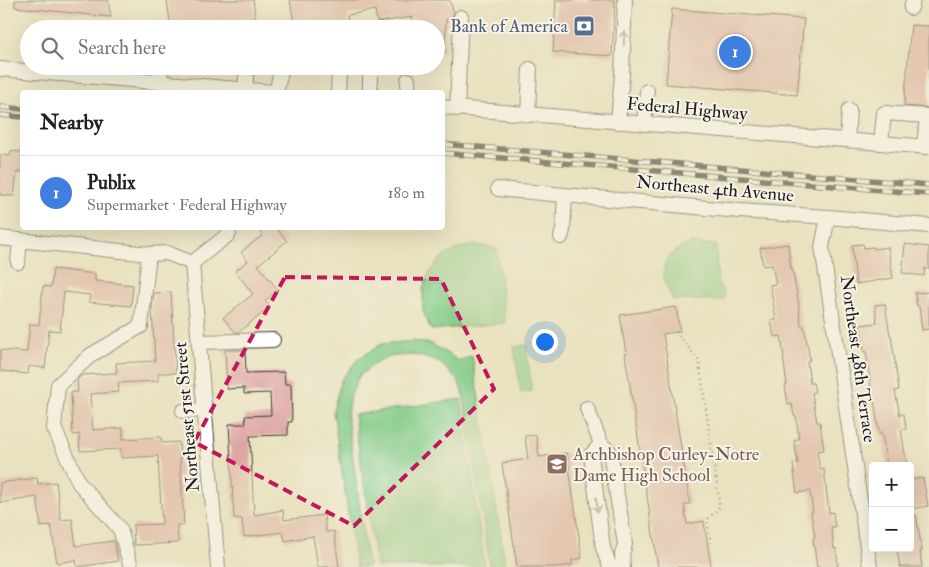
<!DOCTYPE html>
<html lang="en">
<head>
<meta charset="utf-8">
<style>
  :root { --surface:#fff; --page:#f6f6f6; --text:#202124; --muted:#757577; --line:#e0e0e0; --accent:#d93025 }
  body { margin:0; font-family:"IM FELL Double Pica",serif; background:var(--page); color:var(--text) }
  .controls { position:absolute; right:15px; bottom:15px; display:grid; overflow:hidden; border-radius:5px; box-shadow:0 5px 20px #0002 }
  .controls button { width:45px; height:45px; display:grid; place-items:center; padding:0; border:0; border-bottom:1px solid var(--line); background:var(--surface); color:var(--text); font:25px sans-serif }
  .you { position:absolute; left:544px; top:341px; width:18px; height:18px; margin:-12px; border:4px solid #fff; border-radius:50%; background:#1a73e8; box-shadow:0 0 0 8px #1a73e833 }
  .badge { display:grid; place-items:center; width:32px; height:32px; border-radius:50%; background:var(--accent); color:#fff; font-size:16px; font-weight:700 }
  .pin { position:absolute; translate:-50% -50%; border:2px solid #fff; box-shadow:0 1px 5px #0006 }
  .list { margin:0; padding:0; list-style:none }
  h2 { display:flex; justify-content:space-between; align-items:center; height:65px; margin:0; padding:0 20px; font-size:21px }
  h2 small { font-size:16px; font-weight:400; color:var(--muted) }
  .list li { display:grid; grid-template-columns:32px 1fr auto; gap:15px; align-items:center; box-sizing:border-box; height:75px; padding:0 20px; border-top:1px solid var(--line) }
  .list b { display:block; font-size:19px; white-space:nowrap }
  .list p { margin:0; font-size:16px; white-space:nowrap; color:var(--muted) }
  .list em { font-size:16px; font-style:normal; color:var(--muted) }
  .icon { flex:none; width:28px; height:28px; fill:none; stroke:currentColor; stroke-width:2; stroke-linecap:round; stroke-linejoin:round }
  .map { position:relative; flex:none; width:929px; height:567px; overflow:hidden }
  .search { position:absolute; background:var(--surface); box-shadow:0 5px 20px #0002; left:20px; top:20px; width:425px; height:55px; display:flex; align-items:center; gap:12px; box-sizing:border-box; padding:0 18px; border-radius:28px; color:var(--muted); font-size:19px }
  .panel { position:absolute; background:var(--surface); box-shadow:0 5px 20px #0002; left:20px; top:90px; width:425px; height:140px; border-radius:5px }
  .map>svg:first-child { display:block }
</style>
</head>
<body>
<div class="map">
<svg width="929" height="567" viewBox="0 0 929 567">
  <rect width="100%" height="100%" fill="#f7f3e8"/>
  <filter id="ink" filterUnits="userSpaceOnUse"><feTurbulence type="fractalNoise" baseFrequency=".02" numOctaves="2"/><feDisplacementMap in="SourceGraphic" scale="10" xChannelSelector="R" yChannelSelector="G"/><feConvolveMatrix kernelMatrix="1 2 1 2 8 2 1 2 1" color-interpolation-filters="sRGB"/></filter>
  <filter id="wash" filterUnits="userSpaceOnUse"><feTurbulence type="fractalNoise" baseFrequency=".0096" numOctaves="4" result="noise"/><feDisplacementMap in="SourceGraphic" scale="20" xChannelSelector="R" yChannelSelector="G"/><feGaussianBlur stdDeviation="1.12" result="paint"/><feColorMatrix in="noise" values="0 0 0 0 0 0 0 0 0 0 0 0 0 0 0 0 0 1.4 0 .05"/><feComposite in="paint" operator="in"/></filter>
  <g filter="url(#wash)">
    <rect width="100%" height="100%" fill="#e9e2bf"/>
    <g fill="#82cb87" stroke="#4f7452">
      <path d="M691,243L716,245L718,283L725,295L724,300H673C658,273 659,255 691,243Z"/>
      <path d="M478,245L497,249L505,323L431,330L423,311V289L429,273L441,258L460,248Z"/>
      <path d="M413,341L432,344L459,361L472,356L506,567H490L464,398L459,382L440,363L417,355L393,356L378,361L359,376L349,400L347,416L368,567H356L333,411L341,380L358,359L382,344Z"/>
      <path d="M526,345L532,391L521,393L514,347Z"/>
      <path d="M461,399L485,567H376L354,415Z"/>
    </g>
    <g id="blocks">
      <g fill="#dea5a1">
        <path d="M15,0H108L111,17L15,7Z"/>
        <path d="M167,0H253L257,29H171Z"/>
        <path d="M290,0H449L454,12L452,18L446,20L445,53H436V29H412L413,17L377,22L375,10L347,15L349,27L339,29H320L319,21L294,24Z"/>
        <path d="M556,0H615L612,56L553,52Z"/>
        <path d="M672,9L804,19L797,95L666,84Z"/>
        <path d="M911,25L929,26V108L904,106Z"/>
        <path d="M11,151L22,152V172H17L14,196L0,195V155L10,156Z"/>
        <path d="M257,228H276L287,241L258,265L278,290L265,301L270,307L239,332H235L223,318L253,294L235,271L248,261L241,252L263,235Z"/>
        <path d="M788,244L791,269L792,268L798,300L801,326H804L810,360L807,361L810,383H813L815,392L812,393L817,422H820L824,450L817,451L820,470L824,469L829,513L833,512L835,527H831L834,549L836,548L838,566L833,567H817L813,538L815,537L811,512H813L810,491L797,493L793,464L798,463L794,440L799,439L796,416H794L792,404L788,405L785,385H787L783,357H784L781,336L774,337L771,320H776L770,285L776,284L772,265L763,266L760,248Z"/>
        <path d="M863,244L864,248L874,247V249L888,247L893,278L856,284L852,245Z"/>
        <path d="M905,244L929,247V269L925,268L924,276L902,273Z"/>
        <path d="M53,269L95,274V281L133,285L131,306L89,302L90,295L64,292L60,331L49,330L45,368L29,366L28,374L0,371V350L27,352L30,324L39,325L43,286L51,287Z"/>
        <path d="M171,292L176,373H158V381L118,383L119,392L90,394L93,430L123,428V439L161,437L162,443L179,442L184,525H177L178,543L134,545L133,525L162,524L158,456L121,458V449L80,451L79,434L73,435L71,392H78L77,380L82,375L117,373L116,363L155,361L152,308L154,293Z"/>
        <path d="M929,292V329L922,330L919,306H917L915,293Z"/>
        <path d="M885,304L890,335H891L899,390L895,391L900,415L904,414L906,429L901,430L907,466H887L882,433L879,434L873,394H872L866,351L864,352L860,325L877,323L875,305Z"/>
        <path d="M676,307L680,331L663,334L690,504L684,505L687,524L704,521L711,567H658L625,354H626L620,315Z"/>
        <path d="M225,350H245L246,373L284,372L285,384H291L292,422H288V435L250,436L254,515L283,510L284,520L324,515L326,532L334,531L339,567H318L313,536L285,541L283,532L244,537L242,519L234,518L229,424H246L245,416L271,415L270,393L244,394V388L227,389Z"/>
        <path d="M536,435L539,457L567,453L582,558L572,560V565L556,567H517L502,463L528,459L525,436Z"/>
        <path d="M37,478L38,484L56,482L61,520L72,519L76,546L114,541L118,561L77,567L76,560L57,563L51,525L41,527L37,497L0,503V483Z"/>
        <path d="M923,478L928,506L910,509V480Z"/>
        <path d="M910,515H916L922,551L920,552L922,567H900L897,548H910Z"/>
      </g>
    </g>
  </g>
  <g filter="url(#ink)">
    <use href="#blocks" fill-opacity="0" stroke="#3b3a34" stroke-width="1"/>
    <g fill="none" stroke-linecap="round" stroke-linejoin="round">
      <g stroke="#3b3a34" stroke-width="16">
        <g id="minor">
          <path d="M911,8L913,0"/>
          <path d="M159,66L162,83"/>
          <path d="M0,69L273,92"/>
          <path d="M408,80V92"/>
          <path d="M245,90L247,66"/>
          <path d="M276,92L282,68"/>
          <path d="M338,92L339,74"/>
          <path d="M370,92V72"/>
          <path d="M442,107L929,147"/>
          <path d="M457,109L461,17"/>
          <path d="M528,115L530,69"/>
          <path d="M618,122L622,75L625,0"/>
          <path d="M644,124L647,91"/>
          <path d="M847,140L849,110"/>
          <path d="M881,143L884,113L927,116L924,147"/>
          <path d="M498,189L740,211L828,217L929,226"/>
          <path d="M828,217L822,247L870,567"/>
          <path d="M561,237L563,230L565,195"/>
          <path d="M0,238L149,254L167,253L192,263"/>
          <path d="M18,262L20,240"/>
          <path d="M192,263L218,567"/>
          <path d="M192,263L229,234"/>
          <path d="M199,342L273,340"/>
          <path d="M587,408L601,444L610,452L625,544L622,555L623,567"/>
          <path d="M183,411L205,410"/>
          <path d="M601,444L591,455L603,548L610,567"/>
          <path d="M131,567L120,529L79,483L54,428L58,385L91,355L141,326L149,254"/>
        </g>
      </g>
      <path stroke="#3b3a34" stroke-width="2.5" stroke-dasharray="1 4" stroke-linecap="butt" d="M676,332L699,361L720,506L707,520L711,544"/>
      <use href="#minor" stroke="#fff" stroke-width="14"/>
      <g stroke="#1c1c1c" stroke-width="5.5">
        <g id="rail">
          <path d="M0,107L22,109"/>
          <path d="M0,115L22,117"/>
          <path d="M442,144L929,185"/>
          <path d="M442,153L929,194"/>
        </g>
      </g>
      <use href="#rail" stroke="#f7f3e8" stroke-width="4" stroke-dasharray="11" stroke-linecap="butt"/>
    </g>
    <defs><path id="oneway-shaft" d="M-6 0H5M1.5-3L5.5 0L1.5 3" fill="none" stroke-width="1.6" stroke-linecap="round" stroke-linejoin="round" transform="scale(1.25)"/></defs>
    <g stroke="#999">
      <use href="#oneway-shaft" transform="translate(624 38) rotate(-88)"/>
      <use href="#oneway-shaft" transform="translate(597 505) rotate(82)"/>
    </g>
  </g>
  <path d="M0 0H929V567H0ZM285,277L441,279L494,389L354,526L194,442Z" fill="#e9e2bf" fill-opacity=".55" fill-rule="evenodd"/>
  <path fill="none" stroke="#c2185b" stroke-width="4" stroke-dasharray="10 6" stroke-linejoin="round" d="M285,277L441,279L494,389L354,526L194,442Z"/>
  <defs>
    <g id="bank-square" transform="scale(1.125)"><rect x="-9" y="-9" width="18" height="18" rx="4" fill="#5c6f8a" stroke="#f7f3e8"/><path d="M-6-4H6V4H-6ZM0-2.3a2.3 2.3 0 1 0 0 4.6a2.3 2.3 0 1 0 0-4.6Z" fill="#fff"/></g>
    <g id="school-square" transform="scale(1.125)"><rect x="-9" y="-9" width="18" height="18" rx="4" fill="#8d6e63" stroke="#f7f3e8"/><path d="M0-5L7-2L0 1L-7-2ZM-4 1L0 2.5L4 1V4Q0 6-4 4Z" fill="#fff"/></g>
  </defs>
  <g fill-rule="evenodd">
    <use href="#bank-square" x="584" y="26"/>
    <use href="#school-square" x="557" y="464"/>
  </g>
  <g text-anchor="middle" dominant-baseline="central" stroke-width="4" stroke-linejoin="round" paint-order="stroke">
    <g font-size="18" fill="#4e5e75" stroke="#f7f3e8" text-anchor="end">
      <text x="568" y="26">Bank of America</text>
    </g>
    <g font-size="18" fill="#1c1c1c" stroke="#f7f3e8">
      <text transform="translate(687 109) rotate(5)">Federal Highway</text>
      <text transform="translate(715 189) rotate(5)">Northeast 4th Avenue</text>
      <text transform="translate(858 359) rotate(82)">Northeast 48th Terrace</text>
      <text transform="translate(187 417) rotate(-95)">Northeast 51st Street</text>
    </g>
    <g font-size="18" fill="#785e54" stroke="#f7f3e8" text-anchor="start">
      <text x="573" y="454">Archbishop Curley-Notre<tspan x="573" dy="21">Dame High School</tspan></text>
    </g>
  </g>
</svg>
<div class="controls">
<button>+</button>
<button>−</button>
</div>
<div class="you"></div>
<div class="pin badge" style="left:735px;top:52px;background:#3f7fe0">1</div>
<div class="search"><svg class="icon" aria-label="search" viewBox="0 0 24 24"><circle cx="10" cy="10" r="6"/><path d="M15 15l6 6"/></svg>Search here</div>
<section class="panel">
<h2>Nearby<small></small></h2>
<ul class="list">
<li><span class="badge" style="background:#3f7fe0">1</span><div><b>Publix</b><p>Supermarket · Federal Highway</p></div><em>180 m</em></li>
</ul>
</section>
</div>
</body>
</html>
